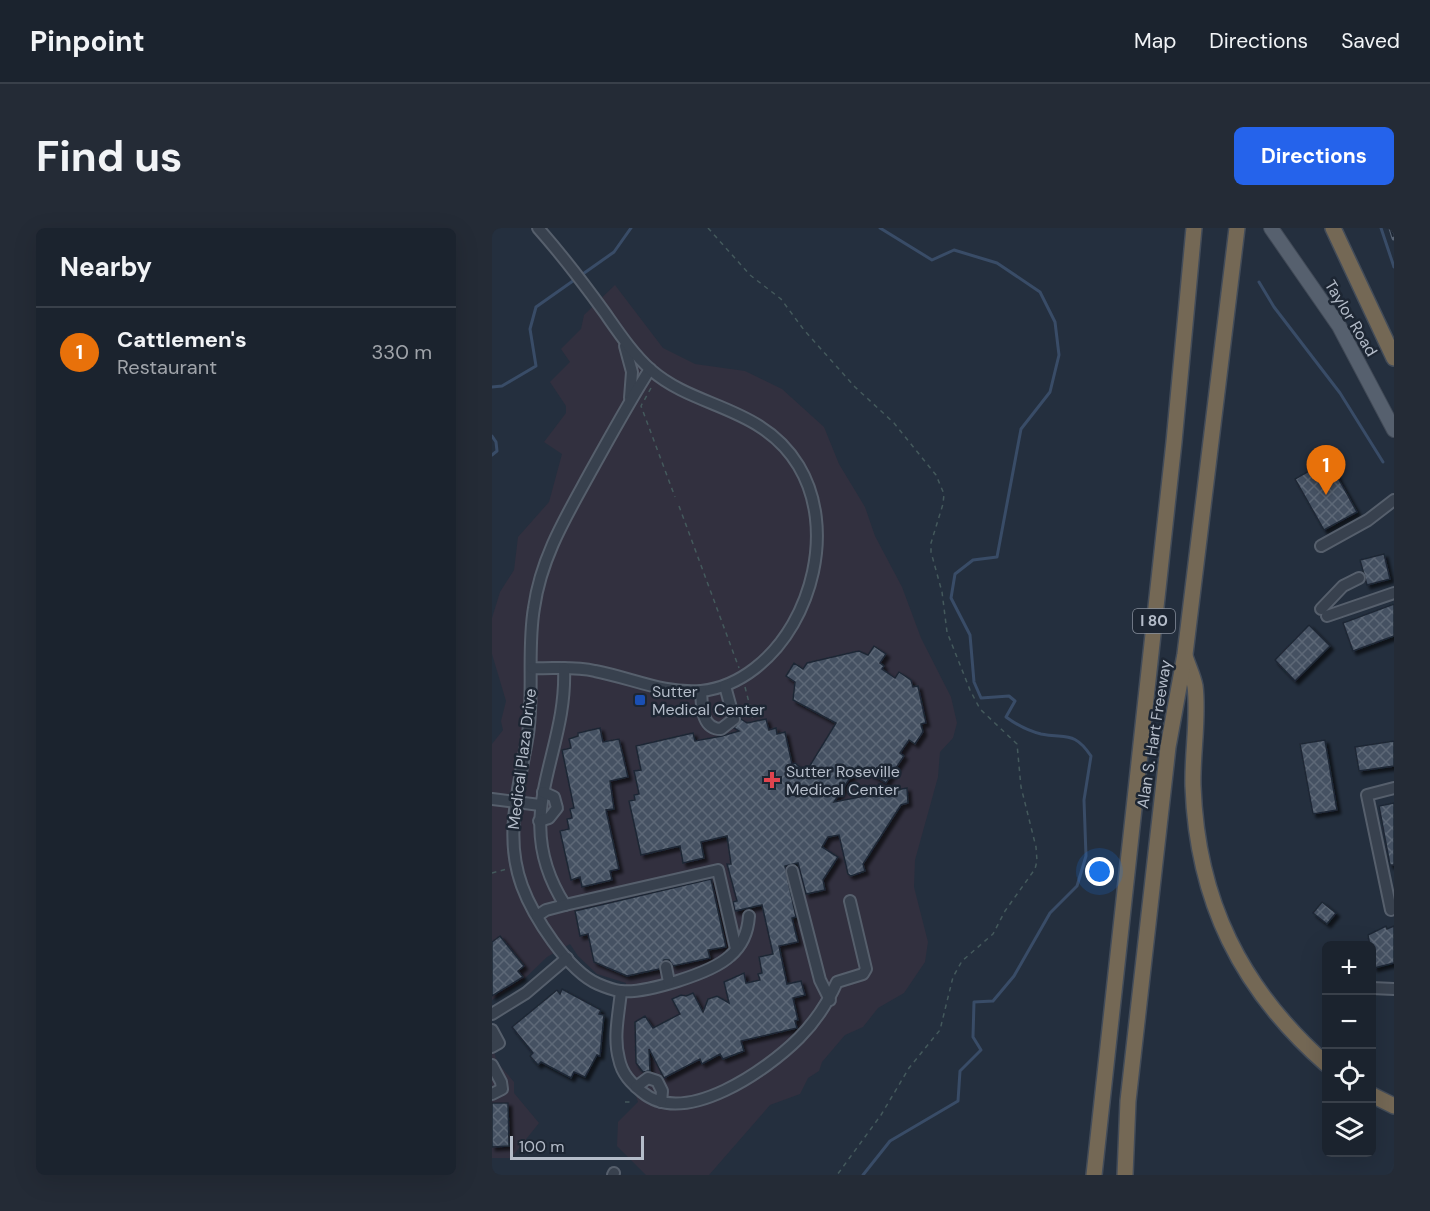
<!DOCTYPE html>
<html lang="en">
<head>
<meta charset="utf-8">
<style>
  :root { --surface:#1b232e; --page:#242b36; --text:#f1f3f6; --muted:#a0a4aa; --line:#39404a; --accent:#2563eb }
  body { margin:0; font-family:"DM Sans",sans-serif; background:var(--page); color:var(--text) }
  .controls { position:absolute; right:18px; bottom:18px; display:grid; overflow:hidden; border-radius:9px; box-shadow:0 6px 24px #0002 }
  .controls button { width:54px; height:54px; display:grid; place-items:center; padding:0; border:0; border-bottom:2px solid var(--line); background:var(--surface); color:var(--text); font:30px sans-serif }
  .scale { position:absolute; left:18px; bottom:15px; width:134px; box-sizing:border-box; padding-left:6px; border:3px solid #b4bcc9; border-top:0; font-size:16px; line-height:21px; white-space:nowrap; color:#b4bcc9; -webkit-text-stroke:4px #1d2633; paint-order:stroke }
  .you { position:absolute; left:608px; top:644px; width:21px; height:21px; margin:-15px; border:4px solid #fff; border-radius:50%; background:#1a73e8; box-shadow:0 0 0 9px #1a73e833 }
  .badge { display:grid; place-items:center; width:39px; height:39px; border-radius:50%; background:var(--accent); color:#fff; font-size:20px; font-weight:700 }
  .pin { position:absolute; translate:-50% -50px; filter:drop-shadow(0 2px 3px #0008) }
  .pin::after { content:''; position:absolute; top:32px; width:21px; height:18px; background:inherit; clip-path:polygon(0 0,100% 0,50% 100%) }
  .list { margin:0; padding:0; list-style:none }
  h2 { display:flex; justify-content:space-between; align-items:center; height:78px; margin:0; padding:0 24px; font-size:26px }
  h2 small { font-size:20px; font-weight:400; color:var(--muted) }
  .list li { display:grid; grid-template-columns:39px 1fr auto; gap:18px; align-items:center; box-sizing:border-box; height:90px; padding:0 24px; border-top:2px solid var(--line) }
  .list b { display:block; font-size:22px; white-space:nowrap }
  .list p { margin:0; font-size:20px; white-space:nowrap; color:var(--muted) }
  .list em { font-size:20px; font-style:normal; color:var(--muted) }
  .icon { flex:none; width:33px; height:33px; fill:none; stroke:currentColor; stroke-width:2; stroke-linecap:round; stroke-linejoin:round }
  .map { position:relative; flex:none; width:902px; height:947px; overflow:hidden; border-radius:9px }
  header { display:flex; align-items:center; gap:36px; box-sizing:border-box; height:84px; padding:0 30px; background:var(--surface); border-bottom:2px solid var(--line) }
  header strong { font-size:28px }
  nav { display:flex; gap:33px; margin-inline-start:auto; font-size:21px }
  .intro { display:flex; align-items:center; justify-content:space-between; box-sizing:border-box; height:144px; padding:0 36px }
  h1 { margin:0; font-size:42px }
  .button { padding:15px 27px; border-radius:9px; background:var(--accent); color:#fff; font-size:21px; font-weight:700 }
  main { display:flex; gap:36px; padding:0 36px }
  aside { flex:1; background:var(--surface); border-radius:9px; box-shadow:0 6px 24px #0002 }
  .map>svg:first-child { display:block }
</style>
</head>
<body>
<header>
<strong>Pinpoint</strong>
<nav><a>Map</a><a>Directions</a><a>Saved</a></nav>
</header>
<div class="intro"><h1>Find us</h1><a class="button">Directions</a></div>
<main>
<aside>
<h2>Nearby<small></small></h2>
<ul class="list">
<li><span class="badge" style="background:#e8710a">1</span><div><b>Cattlemen's</b><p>Restaurant</p></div><em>330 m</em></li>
</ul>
</aside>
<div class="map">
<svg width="902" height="947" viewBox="0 0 902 947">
  <defs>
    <pattern id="building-cross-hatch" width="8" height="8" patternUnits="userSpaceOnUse" patternTransform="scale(1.5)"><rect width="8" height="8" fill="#455162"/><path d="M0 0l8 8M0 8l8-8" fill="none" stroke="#5d6877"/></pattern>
    <filter id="shadow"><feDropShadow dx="3.5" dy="3.5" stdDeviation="1.5" flood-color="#0009"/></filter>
  </defs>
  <rect width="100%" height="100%" fill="#242f3e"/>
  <g fill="#32303f">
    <path d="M123,57L171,120L203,136L253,143L290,161L332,199L347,236L373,279L383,308L410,359L429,410L459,469L465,495L461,510L448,524L446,549L423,632L422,659L436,714L433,734L412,765L386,780L371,799L353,807L330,834L327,843L316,850L308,866L278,877L217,947H154L125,918L126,894L146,874L132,829L130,790L134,755L105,746L86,728L78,716L55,729L28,755L0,772V516L11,502L9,493L14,473L0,426V390L8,364L22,342L26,309L57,274L70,226L52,214L74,185V178L58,154L78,134L69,121L89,101L92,87Z"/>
    <path d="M0,817L5,834L22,854V865L47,895L19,930H0Z"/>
  </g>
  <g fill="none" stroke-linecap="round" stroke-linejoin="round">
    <g stroke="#394c67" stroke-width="3">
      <path d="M889,0L902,39"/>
      <path d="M767,54L782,79L848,165L891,234"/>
      <path d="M0,159L10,158L44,138L38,101L44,79L122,24L139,0"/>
      <path d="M0,208L4,214L5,223L0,227"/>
      <path d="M371,947L398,913L466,873L468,843L489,822L481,809L482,774L501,773L522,748L558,685L585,658L594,628L592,572L599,528C582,503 575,511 549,506C536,503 525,497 514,489L523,473L517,468L489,470L482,454L478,407L459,370L463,346L481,332L505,329L529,201L558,164L567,127L563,94L548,64L505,35L462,22L440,32L388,0"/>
    </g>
  </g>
  <g fill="url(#building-cross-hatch)" stroke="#1f2835" stroke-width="1.5" filter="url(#shadow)">
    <path d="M836,232L865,284L832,302L803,251Z"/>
    <path d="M892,326L898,351L875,357L868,332Z"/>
    <path d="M902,376V408L861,423L851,395Z"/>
    <path d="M817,397L838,418L803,453L783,432Z"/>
    <path d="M382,418L394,426L388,435L392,438L390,441L403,450L407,444L419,452L421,459L426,458L434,495L429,496L431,504L423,516L417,512L408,525L412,528L394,555L366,538L342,574L415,560L416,575L409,577L371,636L373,643L359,648L356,646L347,607L336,609L330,619L346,629L331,652L333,662L314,666L306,635L293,638L304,689L300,690L306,714L287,718L295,756L309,753L313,767L301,770L306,792L303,793L305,800L249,813L252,823L231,831L228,826L210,836L208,831L172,850L157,821L158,843L151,844L144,835L143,794L153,788L161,800L188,786L180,771L189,767L194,768L201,765L211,784L216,771L225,768L237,775L232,754L252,745L254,755L268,752L266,746L270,745L267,729L281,726L270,677L243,683L241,674L245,673L235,636H239L235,608L209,614L212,630L191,635L188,618L149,627L137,573L143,572L142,567L147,566L142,543L149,542L144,518L201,505L203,513L230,508L247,503L242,500L249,491L255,495L274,491L277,502L284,500L285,506L293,504L300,536L303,535L314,544L344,495L301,472L303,454L294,448L302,435L311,441L315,435L362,424L367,423L376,427Z"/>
    <path d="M108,500L111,514L127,511L136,549L118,553L122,581L114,582L127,641L118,643L120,652L90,659L88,649L79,652L68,603L77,601L75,591L80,590L78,581L82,580L70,522L79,520L77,511L86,508V505Z"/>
    <path d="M833,512L845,582L821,586L808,516Z"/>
    <path d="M902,513V538L867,543L863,519Z"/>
    <path d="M902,575V637H898L887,578Z"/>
    <path d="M219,651L234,719L216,722L218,730L181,738L177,732H172L167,741L135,748L102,734L96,706L88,708L83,683Z"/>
    <path d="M830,674L844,685L835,696L821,685Z"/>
    <path d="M894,698L895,701L902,698V735L882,740L876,707Z"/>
    <path d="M8,708L32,738L26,743L31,749L0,768V714Z"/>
    <path d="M70,761L109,782L107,786L112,787L108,828L105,827L93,849L82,844L79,850L49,834L46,837L38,828L41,825L20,799L65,762L68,766Z"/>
    <path d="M0,875H16L17,918L0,919Z"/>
  </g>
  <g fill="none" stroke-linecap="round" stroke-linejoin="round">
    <g stroke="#565f6c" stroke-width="14">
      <g id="minor">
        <path d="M133,118L140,144L138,170"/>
        <path d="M158,141C137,174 118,209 99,243C75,287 49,329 42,380C35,421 42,464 36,506C28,557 11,607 30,658C41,688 76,743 106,756C113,759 121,762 128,763C153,766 220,745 238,728C250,718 256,703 257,688"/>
        <path d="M829,318L876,292L902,272"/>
        <path d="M829,381L851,358L867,350"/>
        <path d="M835,388L902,365"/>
        <path d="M40,440C61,441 82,438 103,443C140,450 171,466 209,463C249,459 282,429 301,396C338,331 336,241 267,198C233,176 191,170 159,142C141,126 127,105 113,85C92,56 70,27 46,0"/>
        <path d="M72,440C76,528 16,588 73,677"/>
        <path d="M209,463C210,477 209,501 229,501L242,491L233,458"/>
        <path d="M0,571L48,577"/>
        <path d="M47,593L57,590L65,580L62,569L51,564"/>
        <path d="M300,643L328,752L338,772"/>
        <path d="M899,682L875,567L902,560"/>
        <path d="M45,688L54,682L73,677L226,642L244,721"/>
        <path d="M174,739L177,754"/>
        <path d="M880,760L902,761"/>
        <path d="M129,763C127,785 121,809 127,831C130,846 139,855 150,864C193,900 275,842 307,810C322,795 336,774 345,754L371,746L374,741L358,673"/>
        <path d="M0,786L34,765L75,730"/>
        <path d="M0,802L7,815L0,819"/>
        <path d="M0,837L9,854L10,861L0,866"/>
        <path d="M144,859L156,850L165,853L170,863L169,874"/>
        <path d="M121,947L122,945"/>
      </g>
    </g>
    <g stroke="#414a57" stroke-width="16">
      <path id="major" d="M779,0L847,98L902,202"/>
    </g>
    <g stroke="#434c59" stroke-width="18">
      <g id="highway">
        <path d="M841,0L902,130"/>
        <path d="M693,428C696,438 701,448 703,458C707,489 700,526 701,558C705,673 749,761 834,836"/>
        <path d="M880,867L902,878"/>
        <path d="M602,947L682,214L702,0"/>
        <path d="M633,947L636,873L676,519L693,426L745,0"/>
      </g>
    </g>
    <g stroke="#44595c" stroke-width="1.5" stroke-dasharray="4.5 4.5" stroke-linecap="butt">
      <path d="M216,0L258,47L289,71L312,102L363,159L402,195L444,247L452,266L451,276L439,315V324L450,364L455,404L478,462L488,481L525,516L529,559L544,619L545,633L543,641L513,683L501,706L470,733L461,749L448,802L417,840L389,887L345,947"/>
      <path d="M159,160L149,178L183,269"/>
      <path d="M187,278L247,440"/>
      <path d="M253,459L261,490"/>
      <path d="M0,645L15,641"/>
      <path d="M133,874H142"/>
    </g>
    <use href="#minor" stroke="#38414e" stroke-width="10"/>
    <use href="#major" stroke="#56606e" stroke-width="14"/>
    <use href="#highway" stroke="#746855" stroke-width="15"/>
    <g stroke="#5a6575" stroke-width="5">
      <path id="rail" d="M899,0L902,10"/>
    </g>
    <use href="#rail" stroke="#1d2633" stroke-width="3" stroke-dasharray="9" stroke-linecap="butt"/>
  </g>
  <rect fill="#1a4fb4" stroke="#1d2633" stroke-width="2" x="142" y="466" width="12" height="12" rx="3"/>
  <path fill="#e0444e" stroke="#1d2633" stroke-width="2" d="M277 543h6v6h6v6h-6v6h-6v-6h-6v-6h6z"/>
  <g text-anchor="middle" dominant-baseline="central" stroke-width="5" stroke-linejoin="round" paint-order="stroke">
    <rect fill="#1d2633" stroke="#878f9c" stroke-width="1.5" x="641" y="381" width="42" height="24" rx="4.5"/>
    <g font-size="15" font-weight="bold" fill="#b4bcc9">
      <text x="662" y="393">I 80</text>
    </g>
    <g font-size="16" fill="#b4bcc9" stroke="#1d2633">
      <text transform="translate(859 90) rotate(59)">Taylor Road</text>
      <text transform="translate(662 506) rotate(-81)">Alan S. Hart Freeway</text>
      <text transform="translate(30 531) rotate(-83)">Medical Plaza Drive</text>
    </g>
    <g font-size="16" fill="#b4bcc9" stroke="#1d2633" text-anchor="start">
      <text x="160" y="463">Sutter<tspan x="160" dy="18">Medical Center</tspan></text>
      <text x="294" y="543">Sutter Roseville<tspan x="294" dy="18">Medical Center</tspan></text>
    </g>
  </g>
</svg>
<div class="controls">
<button>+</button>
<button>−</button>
<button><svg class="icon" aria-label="locate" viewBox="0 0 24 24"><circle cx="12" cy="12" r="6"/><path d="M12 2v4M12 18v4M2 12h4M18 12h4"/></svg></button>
<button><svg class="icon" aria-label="layers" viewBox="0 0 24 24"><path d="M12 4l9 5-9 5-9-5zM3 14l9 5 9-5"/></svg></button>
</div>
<div class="scale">100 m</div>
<div class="you"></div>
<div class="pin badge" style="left:834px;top:267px;background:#e8710a">1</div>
</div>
</main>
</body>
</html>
